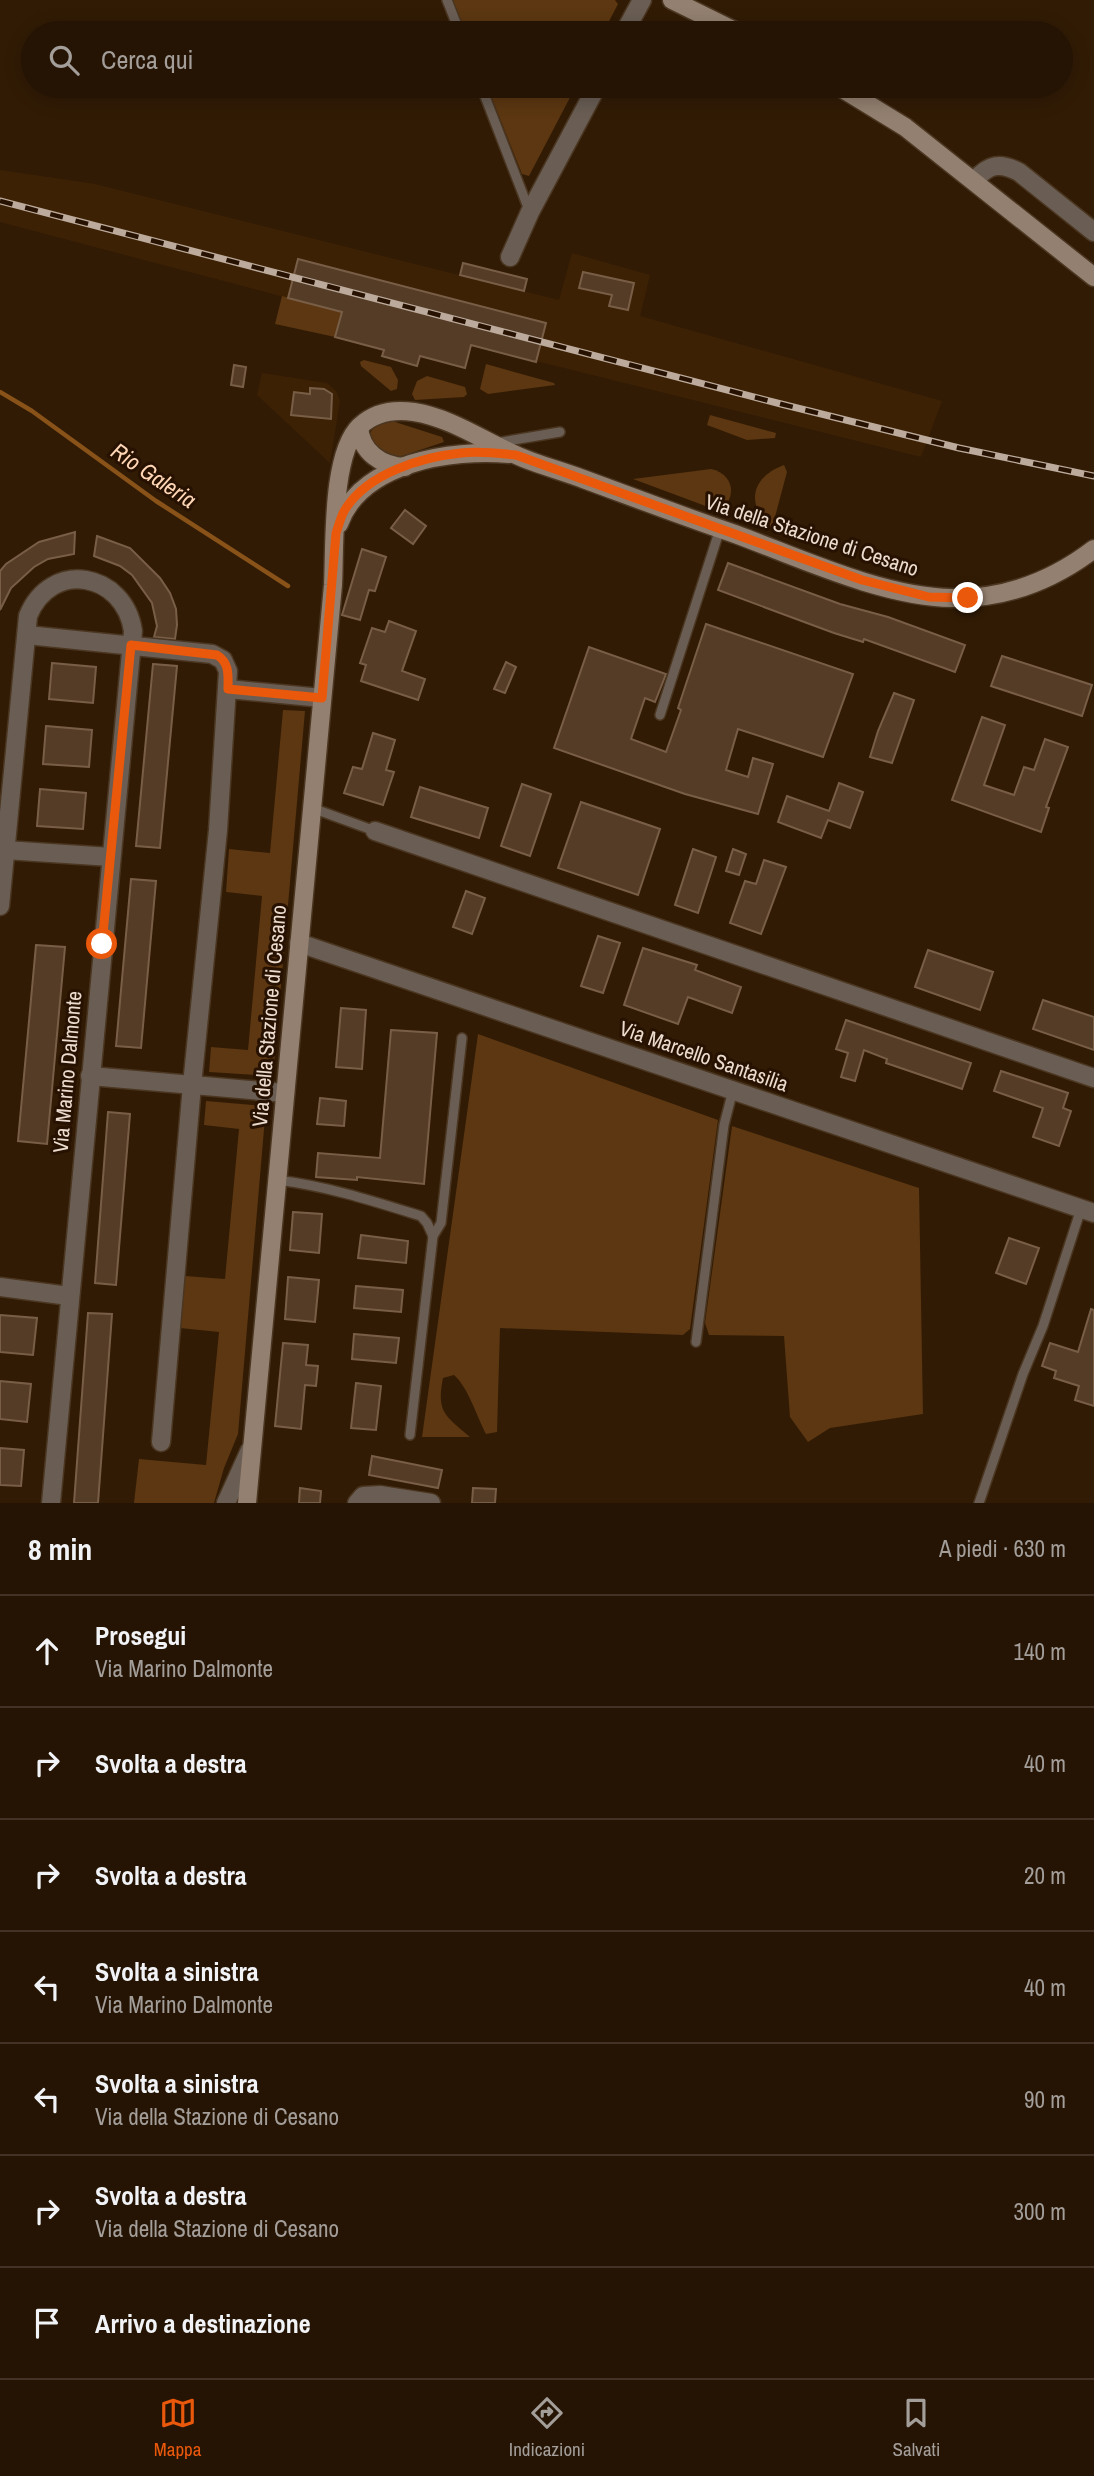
<!DOCTYPE html>
<html lang="it">
<head>
<meta charset="utf-8">
<style>
  :root { --surface:#251404; --page:#2d1d0e; --text:#f1f3f6; --muted:#a39e9a; --line:#423326; --accent:#ea580c }
  body { margin:0; font-family:"Archivo Narrow",sans-serif; background:var(--page); color:var(--text) }
  .stop { position:absolute; width:21px; height:21px; margin:-16px; border:5px solid #ea580c; border-radius:50%; background:#fff }
  .stop.end { background:#ea580c; border-color:#fff; box-shadow:0 2px 7px #0008 }
  .list { margin:0; padding:0; list-style:none }
  h2 { display:flex; justify-content:space-between; align-items:center; height:91px; margin:0; padding:0 28px; font-size:30px }
  h2 small { font-size:23px; font-weight:400; color:var(--muted) }
  .list li { display:grid; grid-template-columns:46px 1fr auto; gap:21px; align-items:center; box-sizing:border-box; height:112px; padding:0 28px; border-top:2px solid var(--line) }
  .list b { display:block; font-size:26px; white-space:nowrap }
  .list p { margin:0; font-size:23px; white-space:nowrap; color:var(--muted) }
  .list em { font-size:23px; font-style:normal; color:var(--muted) }
  .icon { flex:none; width:38px; height:38px; fill:none; stroke:currentColor; stroke-width:2; stroke-linecap:round; stroke-linejoin:round }
  .map { position:relative; flex:none; width:1094px; height:1503px; overflow:hidden }
  .search { position:absolute; background:var(--surface); box-shadow:0 4px 18px #0003; left:21px; right:21px; top:21px; height:77px; display:flex; align-items:center; gap:18px; box-sizing:border-box; padding:0 24px; border-radius:38px; color:var(--muted); font-size:26px }
  .sheet { height:875px; background:var(--surface) }
  nav { display:flex; justify-content:space-around; align-items:center; box-sizing:border-box; height:98px; border-top:2px solid var(--line); background:var(--surface); font-size:19px; color:var(--muted) }
  nav a { display:grid; justify-items:center; gap:4px }
  nav .on { color:var(--accent) }
  .map>svg:first-child { display:block }
</style>
</head>
<body>
<div class="map">
<svg width="1094" height="1503" viewBox="0 0 1094 1503">
  <rect width="100%" height="100%" fill="#311b05"/>
  <g fill="#3d2104">
    <path d="M0,170L95,184L559,300L572,253L650,275L640,316L942,401L921,457L472,345L465,368L420,356L417,366L382,356L385,348L380,349L335,337L341,312L0,222Z"/>
    <path d="M262,373L327,383L336,391L340,401L330,463L257,395Z"/>
  </g>
  <g fill="#5c3711">
    <path d="M453,0H615L618,4L603,33H466Z"/>
    <path d="M487,86H576L529,176L522,174Z"/>
    <path d="M282,296L342,312L335,337L275,324Z"/>
    <path d="M364,360L391,367L398,380L397,389L391,391L361,366L360,362Z"/>
    <path d="M486,364L554,383L555,385L488,394L480,389Z"/>
    <path d="M427,376L465,387L467,394L464,397L415,400L412,394L417,381Z"/>
    <path d="M710,415L776,433L775,438L747,440L707,425Z"/>
    <path d="M389,420L442,437L444,442L393,459L378,455L369,435L375,425Z"/>
    <path d="M784,465L787,472L772,528C745,505 751,477 784,465Z"/>
    <path d="M711,469C734,474 738,498 719,511L633,479Z"/>
    <path d="M283,710L305,711L273,1076L209,1072L211,1047L248,1050L262,896L226,892L229,849L270,853Z"/>
    <path d="M478,1034L718,1120L690,1329L683,1335L500,1328L497,1432L486,1434C477,1417 468,1387 454,1375L443,1378C436,1413 446,1416 470,1437H422Z"/>
    <path d="M206,1101L266,1106L238,1434L224,1468L214,1503H134L139,1459L206,1465L219,1332L180,1328L185,1276L225,1279L239,1129L204,1125Z"/>
    <path d="M732,1126L919,1188L923,1414L830,1428L808,1442L790,1417L784,1336L709,1335L705,1323Z"/>
  </g>
  <g fill="none" stroke-linecap="round" stroke-linejoin="round">
    <path stroke="#885218" stroke-width="4.5" d="M0,392L32,411L156,501L288,586"/>
  </g>
  <g fill="#553c26" stroke="#795e47" stroke-width="2">
    <path d="M298,259L546,323L536,362L471,345L465,368L420,356L417,366L382,356L384,350L335,337L342,312L288,298Z"/>
    <path d="M463,263L527,279L524,291L460,275Z"/>
    <path d="M583,272L634,283L628,310L609,306L612,295L579,288Z"/>
    <path d="M234,365L246,367L243,387L231,385Z"/>
    <path d="M310,388L324,389L332,394L331,419L291,415L294,392L310,394Z"/>
    <path d="M405,510L426,526L413,544L391,528Z"/>
    <path d="M75,532L74,554L48,559L34,567L11,588L0,610V571L6,564L39,542Z"/>
    <path d="M97,536L130,548L160,578L170,593L176,609L177,625L175,639L154,637L157,626L152,603L132,575L120,566L94,556Z"/>
    <path d="M362,549L386,557L375,591L369,590L360,620L342,615Z"/>
    <path d="M728,563L840,604L888,617L965,645L955,672L864,639L863,642L834,633L718,590Z"/>
    <path d="M389,621L416,631L402,671L425,679L418,700L361,681L366,665L360,663L372,628L385,632Z"/>
    <path d="M706,624L853,674L823,757L738,729L726,770L748,777L753,758L773,764L758,814L685,794L554,748L589,647L666,674L655,702L645,698L631,739L666,752L681,710L678,708Z"/>
    <path d="M1002,656L1092,685L1082,716L991,686Z"/>
    <path d="M506,662L516,667L505,693L494,689Z"/>
    <path d="M52,663L96,667L93,703L49,699Z"/>
    <path d="M153,664L177,666L160,848L136,846Z"/>
    <path d="M894,693L914,700L892,763L870,757L878,731Z"/>
    <path d="M982,717L1005,725L984,785L1014,795L1024,767L1034,770L1045,739L1068,747L1046,807L1049,808L1041,832L952,800Z"/>
    <path d="M46,726L92,730L89,767L43,764Z"/>
    <path d="M373,733L395,740L386,770L394,772L383,805L344,793L353,767L362,769Z"/>
    <path d="M839,783L863,792L850,828L828,820L821,838L778,822L787,796L829,811Z"/>
    <path d="M522,784L551,794L530,856L501,846Z"/>
    <path d="M420,787L488,808L479,838L411,817Z"/>
    <path d="M40,789L86,793L83,829L37,826Z"/>
    <path d="M581,802L660,829L638,895L558,868Z"/>
    <path d="M693,849L716,857L698,913L675,905Z"/>
    <path d="M733,849L746,854L739,875L726,871Z"/>
    <path d="M764,860L786,867L761,934L730,923L745,881L756,884Z"/>
    <path d="M131,879L156,881L141,1048L116,1046Z"/>
    <path d="M466,891L485,898L472,934L453,927Z"/>
    <path d="M598,936L620,943L603,993L581,986Z"/>
    <path d="M36,945L65,947L47,1144L18,1141Z"/>
    <path d="M643,948L697,965L695,970L741,987L732,1013L688,997L678,1024L624,1005Z"/>
    <path d="M928,950L993,972L980,1010L915,987Z"/>
    <path d="M1043,1000L1094,1017V1050L1033,1029Z"/>
    <path d="M341,1008L366,1010L362,1069L336,1067Z"/>
    <path d="M846,1020L971,1063L962,1089L886,1063L887,1059L864,1050L855,1081L841,1077L848,1053L836,1049Z"/>
    <path d="M391,1030L437,1033L424,1184L357,1177V1180L316,1177L318,1153L380,1158Z"/>
    <path d="M1001,1071L1068,1093L1063,1108L1071,1111L1059,1146L1033,1137L1043,1108L994,1091Z"/>
    <path d="M320,1098L346,1101L344,1126L317,1124Z"/>
    <path d="M108,1112L130,1114L116,1285L95,1283Z"/>
    <path d="M293,1212L322,1214L319,1253L290,1250Z"/>
    <path d="M361,1235L408,1241L406,1263L358,1258Z"/>
    <path d="M1009,1238L1039,1248L1026,1284L996,1273Z"/>
    <path d="M288,1277L319,1280L315,1322L285,1319Z"/>
    <path d="M356,1286L403,1290L401,1312L354,1308Z"/>
    <path d="M1091,1309L1094,1310V1406L1075,1400L1079,1386L1054,1378L1056,1371L1042,1366L1050,1343L1078,1352Z"/>
    <path d="M88,1313L112,1314L98,1503H74Z"/>
    <path d="M0,1315L37,1318L33,1355L0,1352Z"/>
    <path d="M354,1334L399,1338L396,1363L352,1359Z"/>
    <path d="M283,1343L308,1345L306,1365L318,1366L316,1386L305,1385L301,1429L275,1426Z"/>
    <path d="M0,1381L31,1384L27,1422L0,1419Z"/>
    <path d="M356,1383L381,1386L376,1430L351,1428Z"/>
    <path d="M0,1448L24,1450L21,1486L0,1485Z"/>
    <path d="M372,1456L442,1470L438,1488L369,1475Z"/>
    <path d="M300,1488L321,1491L320,1503H299Z"/>
    <path d="M473,1488L496,1489L495,1503H472Z"/>
  </g>
  <g fill="none" stroke-linecap="round" stroke-linejoin="round">
    <g stroke="#4b3621" stroke-width="12">
      <g id="lane">
        <path d="M447,0L460,33"/>
        <path d="M481,86L529,210"/>
        <path d="M496,443L560,432"/>
        <path d="M660,715L720,529"/>
        <path d="M312,808L375,831"/>
        <path d="M277,1180C327,1186 373,1201 421,1216L427,1223L433,1236"/>
        <path d="M696,1342L724,1125L733,1090"/>
        <path d="M410,1435L433,1236L441,1223L462,1038"/>
        <path d="M979,1503L1023,1374L1043,1326L1081,1209"/>
      </g>
    </g>
    <g stroke="#4b3621" stroke-width="21">
      <g id="street">
        <path d="M624,33L642,0"/>
        <path d="M975,180C989,164 1000,162 1019,172L1094,232"/>
        <path d="M510,257L530,212L597,86"/>
        <path d="M27,635L212,654L223,660L228,671L218,830L192,1085L161,1442"/>
        <path d="M228,689L322,698"/>
        <path d="M375,831L1094,1078"/>
        <path d="M5,850L111,857"/>
        <path d="M0,906L28,616C51,559 124,572 133,631L51,1503"/>
        <path d="M299,943L1094,1213"/>
        <path d="M90,1076L284,1093"/>
        <path d="M0,1287L69,1296"/>
        <path d="M226,1503L250,1450"/>
        <path d="M357,1503L363,1496L380,1495L431,1503"/>
      </g>
    </g>
    <g stroke="#4b3621" stroke-width="21">
      <g id="secondary">
        <path d="M672,0L739,33"/>
        <path d="M838,86L905,127L1094,277"/>
        <path d="M359,427C361,452 381,466 405,467"/>
        <path d="M339,524C361,462 452,449 509,454"/>
        <path d="M247,1503L333,585C335,546 331,453 360,426C375,412 394,409 414,412C451,418 482,440 516,455C538,465 563,471 586,480C635,498 685,517 735,534C800,558 883,597 952,598C1005,599 1052,581 1094,549"/>
      </g>
    </g>
    <use href="#lane" stroke="#6a5e54" stroke-width="9"/>
    <use href="#street" stroke="#6a5e54" stroke-width="18"/>
    <use href="#secondary" stroke="#938070" stroke-width="18"/>
    <g stroke="#bcab9c" stroke-width="7">
      <path id="rail" d="M0,201L781,404L959,448L1094,476"/>
    </g>
    <use href="#rail" stroke="#271100" stroke-width="4.5" stroke-dasharray="13" stroke-linecap="butt"/>
  </g>
  <g fill="none" stroke-linecap="round" stroke-linejoin="round">
    <path stroke="#ea580c" stroke-width="9" d="M102,944L131,645L217,655C230,663 228,676 228,689L322,698L336,533C339,525 341,515 346,508C369,473 422,457 461,453C479,451 498,453 516,455L862,580L929,597L968,598"/>
  </g>
  <g text-anchor="middle" dominant-baseline="central" stroke-width="6" stroke-linejoin="round" paint-order="stroke">
    <g font-size="21" fill="#ecdccf" stroke="#271100">
      <text transform="translate(812 535) rotate(18)">Via della Stazione di Cesano</text>
      <text transform="translate(269 1016) rotate(-85)">Via della Stazione di Cesano</text>
      <text transform="translate(704 1056) rotate(19)">Via Marcello Santasilia</text>
      <text transform="translate(67 1072) rotate(-85)">Via Marino Dalmonte</text>
    </g>
    <g font-size="23" font-style="italic" fill="#ffd7b6" stroke="#271100">
      <text transform="translate(154 475) rotate(34)">Rio Galeria</text>
    </g>
  </g>
</svg>
<div class="stop" style="left:102px;top:944px"></div>
<div class="stop end" style="left:968px;top:598px"></div>
<div class="search"><svg class="icon" aria-label="search" viewBox="0 0 24 24"><circle cx="10" cy="10" r="6"/><path d="M15 15l6 6"/></svg>Cerca qui</div>
</div>
<section class="sheet">
<h2>8 min<small>A piedi · 630 m</small></h2>
<ul class="list">
<li><svg class="icon" aria-label="ahead" viewBox="0 0 24 24"><path d="M12 20V5M6 11l6-6 6 6"/></svg><div><b>Prosegui</b><p>Via Marino Dalmonte</p></div><em>140 m</em></li>
<li><svg class="icon" aria-label="right" viewBox="0 0 24 24"><path d="M7 20v-9h11M14 6l5 5-5 5"/></svg><div><b>Svolta a destra</b></div><em>40 m</em></li>
<li><svg class="icon" aria-label="right" viewBox="0 0 24 24"><path d="M7 20v-9h11M14 6l5 5-5 5"/></svg><div><b>Svolta a destra</b></div><em>20 m</em></li>
<li><svg class="icon" aria-label="left" viewBox="0 0 24 24"><path d="M17 20v-9H6M10 6l-5 5 5 5"/></svg><div><b>Svolta a sinistra</b><p>Via Marino Dalmonte</p></div><em>40 m</em></li>
<li><svg class="icon" aria-label="left" viewBox="0 0 24 24"><path d="M17 20v-9H6M10 6l-5 5 5 5"/></svg><div><b>Svolta a sinistra</b><p>Via della Stazione di Cesano</p></div><em>90 m</em></li>
<li><svg class="icon" aria-label="right" viewBox="0 0 24 24"><path d="M7 20v-9h11M14 6l5 5-5 5"/></svg><div><b>Svolta a destra</b><p>Via della Stazione di Cesano</p></div><em>300 m</em></li>
<li><svg class="icon" aria-label="arrive" viewBox="0 0 24 24"><path d="M6 21V4h12l-3 4 3 4H6"/></svg><div><b>Arrivo a destinazione</b></div></li>
</ul>
</section>
<nav>
<a class="on"><svg class="icon" aria-label="map" viewBox="0 0 24 24"><path d="M3 6l6-2 6 2 6-2v14l-6 2-6-2-6 2zM9 4v14M15 6v14"/></svg>Mappa</a>
<a><svg class="icon" aria-label="directions" viewBox="0 0 24 24"><path d="M12 3l9 9-9 9-9-9zM9 14v-3h6M13 9l2 2-2 2"/></svg>Indicazioni</a>
<a><svg class="icon" aria-label="saved" viewBox="0 0 24 24"><path d="M7 4h10v16l-5-4-5 4z"/></svg>Salvati</a>
</nav>
</body>
</html>
